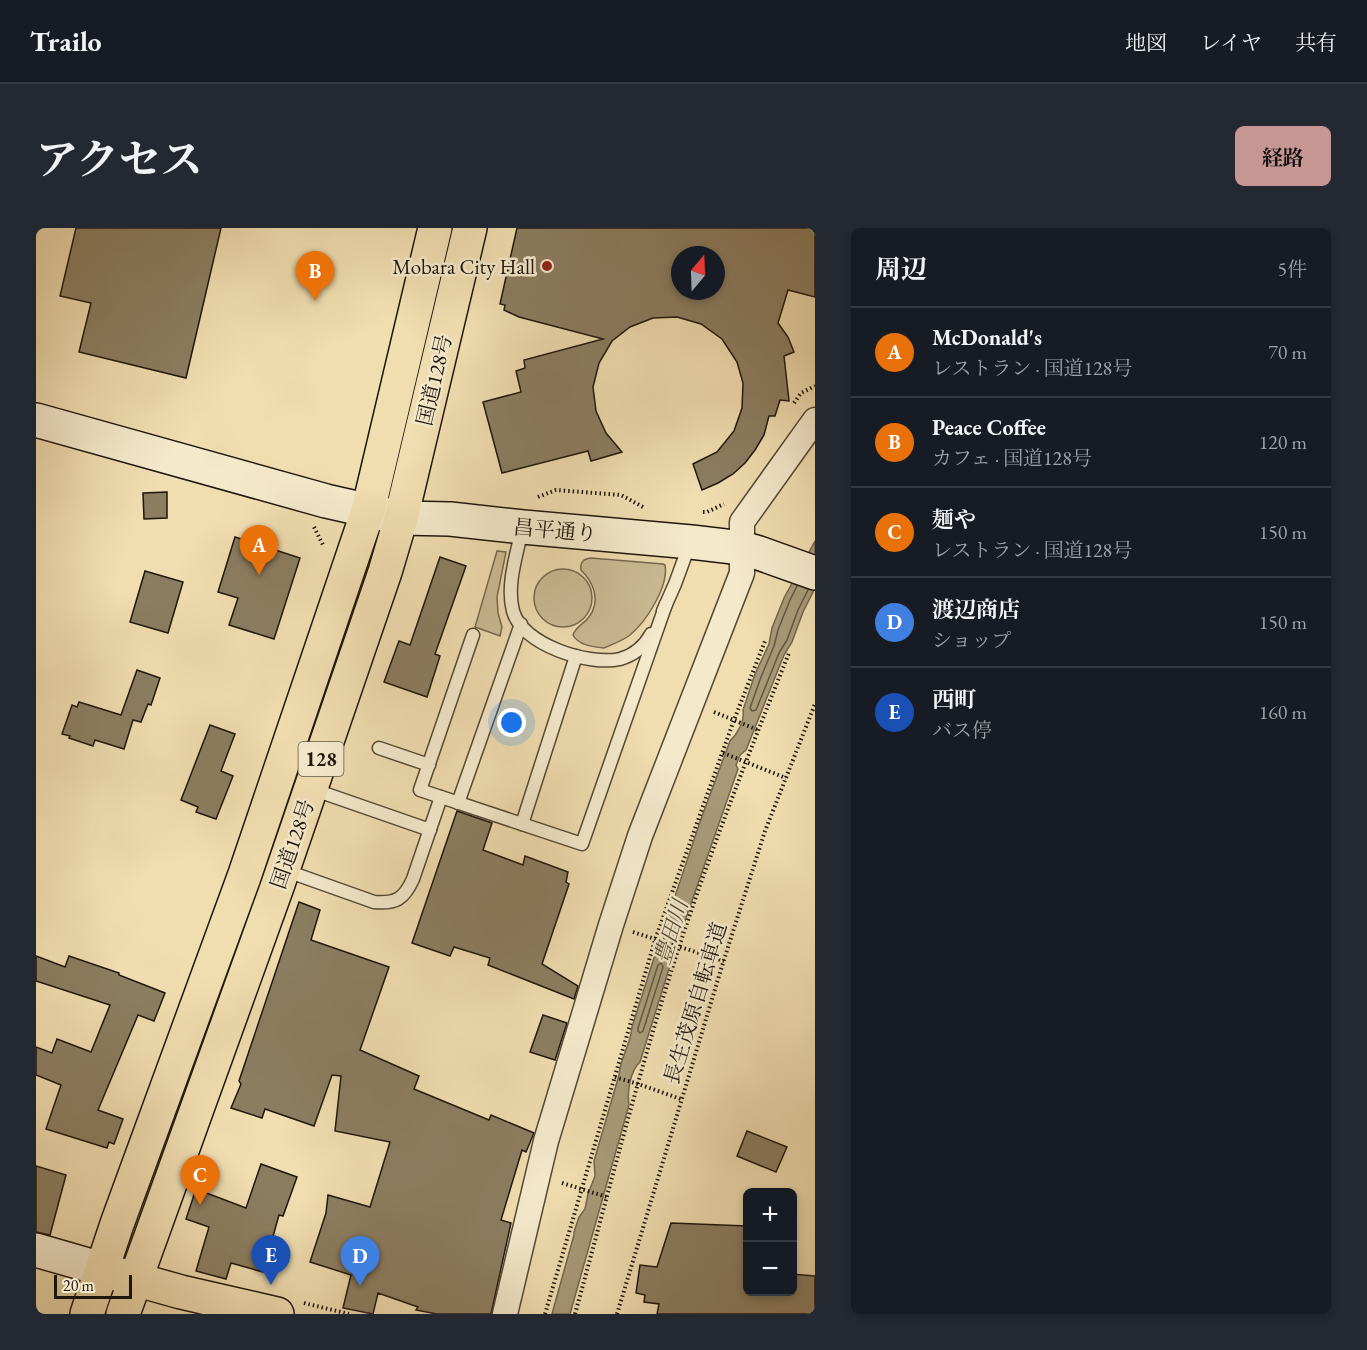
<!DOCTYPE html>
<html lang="ja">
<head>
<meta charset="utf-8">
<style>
  :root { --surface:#171b24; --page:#242831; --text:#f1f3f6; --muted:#9ea1a6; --line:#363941; --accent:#c59692 }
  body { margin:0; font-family:"EB Garamond","Noto Serif JP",serif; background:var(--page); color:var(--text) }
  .controls { position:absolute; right:18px; bottom:18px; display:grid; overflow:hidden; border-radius:9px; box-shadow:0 3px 9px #0003 }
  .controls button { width:54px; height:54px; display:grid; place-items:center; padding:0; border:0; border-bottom:2px solid var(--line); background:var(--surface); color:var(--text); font:30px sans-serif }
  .compass { position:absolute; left:635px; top:18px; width:54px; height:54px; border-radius:50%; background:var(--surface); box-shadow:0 3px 9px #0003; rotate:19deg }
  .scale { position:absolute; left:18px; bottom:15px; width:78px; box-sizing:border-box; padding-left:6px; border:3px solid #1f160c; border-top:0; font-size:16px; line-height:21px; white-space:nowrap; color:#1f160c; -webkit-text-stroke:4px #f5e9cc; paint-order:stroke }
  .you { position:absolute; left:476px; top:495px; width:21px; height:21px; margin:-15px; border:4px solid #fff; border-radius:50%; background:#1a73e8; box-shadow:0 0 0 9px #1a73e833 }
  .badge { display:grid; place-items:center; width:39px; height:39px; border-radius:50%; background:var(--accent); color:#fff; font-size:20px; font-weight:700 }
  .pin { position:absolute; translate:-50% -50px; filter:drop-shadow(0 2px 3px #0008) }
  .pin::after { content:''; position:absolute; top:32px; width:21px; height:18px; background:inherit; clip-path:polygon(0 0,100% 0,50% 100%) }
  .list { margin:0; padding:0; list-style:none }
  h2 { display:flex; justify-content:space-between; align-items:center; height:78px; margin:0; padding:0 24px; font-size:26px }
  h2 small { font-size:20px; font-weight:400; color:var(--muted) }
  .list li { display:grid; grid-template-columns:39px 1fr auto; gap:18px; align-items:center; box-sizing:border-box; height:90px; padding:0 24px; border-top:2px solid var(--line) }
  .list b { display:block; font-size:22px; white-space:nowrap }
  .list p { margin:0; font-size:20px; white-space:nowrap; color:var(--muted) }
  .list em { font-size:20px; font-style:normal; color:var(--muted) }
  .map { position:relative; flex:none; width:779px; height:1086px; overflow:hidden; border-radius:9px }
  header { display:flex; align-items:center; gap:36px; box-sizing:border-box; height:84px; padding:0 30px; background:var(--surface); border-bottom:2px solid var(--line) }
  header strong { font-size:28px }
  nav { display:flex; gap:33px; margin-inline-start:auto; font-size:21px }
  .intro { display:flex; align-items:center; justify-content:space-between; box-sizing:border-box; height:144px; padding:0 36px }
  h1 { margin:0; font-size:42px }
  .button { padding:15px 27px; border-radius:9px; background:var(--accent); color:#111; font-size:21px; font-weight:700 }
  main { display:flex; gap:36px; padding:0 36px }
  aside { flex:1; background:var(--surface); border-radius:9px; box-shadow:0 3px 9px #0003 }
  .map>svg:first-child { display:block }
</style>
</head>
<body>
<header>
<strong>Trailo</strong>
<nav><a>地図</a><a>レイヤ</a><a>共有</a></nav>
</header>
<div class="intro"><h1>アクセス</h1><a class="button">経路</a></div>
<main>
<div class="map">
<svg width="779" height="1086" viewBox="0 0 779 1086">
  <rect width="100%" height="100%" fill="#f0ddb0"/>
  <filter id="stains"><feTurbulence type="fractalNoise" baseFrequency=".00333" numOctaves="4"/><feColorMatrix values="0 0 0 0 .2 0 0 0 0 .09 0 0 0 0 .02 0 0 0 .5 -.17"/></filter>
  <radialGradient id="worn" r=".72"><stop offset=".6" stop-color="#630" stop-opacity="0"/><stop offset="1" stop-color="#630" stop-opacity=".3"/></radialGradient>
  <g fill="#ccbb94" stroke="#766850" stroke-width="1.5">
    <path d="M461,323L470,324L461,369L462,385L466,399L464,408L439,399Z"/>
    <path d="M555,330L627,336L629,337C633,358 610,394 594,407C586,413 577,416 568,420C557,419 542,417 537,407C540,398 548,396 553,389C565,373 558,355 545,342C544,334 547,331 555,330Z"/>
    <circle cx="527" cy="370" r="29"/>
  </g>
  <path fill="#a99978" stroke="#72654d" stroke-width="1.5" d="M779,313V360L767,384L756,414L748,427L710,522L704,527L700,537L702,541L645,704L643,706L635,727L636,731L604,834C594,843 591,864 593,877L534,1086H516L538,1007V1004L543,989L549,981L552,966L559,948L558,933L583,847C584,830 595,816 596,799L618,730L623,725L631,699L630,695L665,591L694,513C702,505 709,493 707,482L719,446L733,416L736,400L748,370Z"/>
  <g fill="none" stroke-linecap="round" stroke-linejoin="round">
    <g stroke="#645842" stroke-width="1.5">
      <path d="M761,358L754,372L742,402L738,418L725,449L714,480L716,483L720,482L743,425L751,412L762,382L772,362"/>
      <path d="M625,735L627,739L607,803L604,805L602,803V800L622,737Z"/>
    </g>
  </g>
  <g fill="#8c7d61" stroke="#1f160c" stroke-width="1.5" fill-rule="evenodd">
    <path d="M40,0H185L150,150L43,124L55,75L24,68Z"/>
    <path d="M481,0H779V69L752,62L742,95L752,109L758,124L748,128L753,173L744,172L739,188H733L728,207L719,222L709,235L697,246L682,255L666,262L657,236L681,224L698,203L706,180L707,155L701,134L686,111L665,96L641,89L617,90L594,99L576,113L563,135L557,159L560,183L570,205L586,224L555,233L552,223L466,245L447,174L485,164L480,143L489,140L488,132L567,111L483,89L468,82L469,77L464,76ZM644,27H680V63H644Z"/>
    <path d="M131,264V290L108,291L107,265Z"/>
    <path d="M199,309L264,330L238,411L193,397L202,370L182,364Z"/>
    <path d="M404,329L430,338L399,426L404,428L391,469L348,454L363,413L374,417Z"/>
    <path d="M109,343L147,354L132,405L94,394Z"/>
    <path d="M101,442L124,450L115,477L112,476L105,494L97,492L88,521L59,512L57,518L33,510L34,508L26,506L36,477L41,479L43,474L85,487Z"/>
    <path d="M174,497L199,506L185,543L197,548L180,591L160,584L162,579L145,572Z"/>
    <path d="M421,583L456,595L447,622L487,637L489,628L532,644L530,654L533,656L506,736L542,758L538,771L452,737L454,730L418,719L414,728L376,715Z"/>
    <path d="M263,674L284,682L275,712L353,739L324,822L383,848L378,861L453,892L455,887L498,905L490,924L486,922L465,992L475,995L455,1086H401L380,1082L382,1079L342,1065L337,1086L307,1080L315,1047L274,1034L290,985L292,967L334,979L354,914L299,903L305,848L296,847L278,898L229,881L226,890L195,880L205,856L203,853Z"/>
    <path d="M0,728L29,739L33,728L83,745V747L129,765L118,793L102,787L62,882L87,891L78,916L73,914L71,920L10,901L25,857L0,847V819L16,825L21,811L55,824L74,777L0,753Z"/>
    <path d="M507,787L531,795L519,832L494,824Z"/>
    <path d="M711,903L751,919L740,944L701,928Z"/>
    <path d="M225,936L261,949L247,988L243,987L227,1044L195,1035L190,1051L160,1043L173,999L150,991L160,961L210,980Z"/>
    <path d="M0,938L30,947L14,1007L0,1004Z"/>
    <path d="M635,995L711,998V1064H756V1046L779,1048V1086H621L623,1076L608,1074L609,1067L600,1065L604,1037L621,1039Z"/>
  </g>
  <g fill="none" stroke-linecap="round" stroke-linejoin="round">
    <g stroke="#534835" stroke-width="15">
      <g id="lane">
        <path d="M486,301C481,326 470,357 477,383C486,417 553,438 584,431C598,427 608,419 615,406"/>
        <path d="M627,383L639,356L654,315"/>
        <path d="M343,520L393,537"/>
        <path d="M276,561L394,602"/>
        <path d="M405,569L384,562L437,407"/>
        <path d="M422,575L485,396"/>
        <path d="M486,596L540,428"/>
        <path d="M248,642L338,674C360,676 368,671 377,651L405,569L546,616L630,376"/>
      </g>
    </g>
    <g stroke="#534835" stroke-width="27">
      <path id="street" d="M469,1086L510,913L575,697L604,608L706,345V294L779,192"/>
    </g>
    <g stroke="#1f160c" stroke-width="36">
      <g id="secondary">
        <path d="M0,192L290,273L365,290L414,291L487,299L655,314L706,320L720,324L779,345"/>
        <path d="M0,1022L66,1041"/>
      </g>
    </g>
    <g stroke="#1f160c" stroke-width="36">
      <g id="highway">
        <path d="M77,1045L145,1064L241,1086"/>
        <path d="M51,1086L81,996L208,649L332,283L399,0"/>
        <path d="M87,1086L241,659L349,344L365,290L434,0"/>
      </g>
    </g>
    <g stroke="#1f160c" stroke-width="4" stroke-dasharray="1.5 3" stroke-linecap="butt">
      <path d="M758,175L765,165L779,158"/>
      <path d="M502,269L520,262L585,267L609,280"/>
      <path d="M667,284H671L688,276"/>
      <path d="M278,299L288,319"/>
      <path d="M678,484L722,502"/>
      <path d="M687,525L750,550"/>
      <path d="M597,704L688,733"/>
      <path d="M579,849L602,856L645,871"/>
      <path d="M526,955L571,969"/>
      <path d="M268,1075L313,1086"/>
      <path d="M509,1086L619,712L698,492L729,413"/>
      <path d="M539,1086C573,963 604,839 643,719C676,619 714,522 753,425"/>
      <path d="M581,1086L686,738L729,603L779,476"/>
    </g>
    <use href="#lane" stroke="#f5e9cc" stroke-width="12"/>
    <use href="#street" stroke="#f5e9cc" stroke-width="24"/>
    <use href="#secondary" stroke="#f5e9cc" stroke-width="33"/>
    <use href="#highway" stroke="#f0ddb0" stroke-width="33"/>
  </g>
  <circle fill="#8f2418" stroke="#f5e9cc" stroke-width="2" cx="511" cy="38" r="6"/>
  <g text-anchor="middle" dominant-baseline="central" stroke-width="5" stroke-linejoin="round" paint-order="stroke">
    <rect fill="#f5e9cc" stroke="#5f5546" stroke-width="1.5" x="262.5" y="514" width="45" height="34" rx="4.5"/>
    <g font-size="20" font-weight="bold" fill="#1f160c">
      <text x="285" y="531">128</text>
    </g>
    <g font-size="21" fill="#1f160c" stroke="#f5e9cc" text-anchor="end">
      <text x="499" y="38">Mobara City Hall</text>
    </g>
    <g font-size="21" fill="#1f160c" stroke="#f5e9cc">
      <text transform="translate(398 152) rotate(-77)">国道128号</text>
      <text transform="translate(519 302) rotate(5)">昌平通り</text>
      <text transform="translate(256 616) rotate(-71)">国道128号</text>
      <text transform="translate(659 775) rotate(-73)">長生茂原自転車道</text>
    </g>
    <g font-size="22" font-style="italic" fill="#564a37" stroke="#f5e9cc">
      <text transform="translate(635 704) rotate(-73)">豊田川</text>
    </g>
  </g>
  <rect width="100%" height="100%" filter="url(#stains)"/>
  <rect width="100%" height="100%" fill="url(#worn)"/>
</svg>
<div class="controls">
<button>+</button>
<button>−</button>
</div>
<svg class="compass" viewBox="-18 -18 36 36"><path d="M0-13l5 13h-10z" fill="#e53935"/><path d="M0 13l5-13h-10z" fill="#9ea1a6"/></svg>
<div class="scale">20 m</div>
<div class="you"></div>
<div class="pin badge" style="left:223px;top:347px;background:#e8710a">A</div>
<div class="pin badge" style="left:279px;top:73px;background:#e8710a">B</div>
<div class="pin badge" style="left:164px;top:977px;background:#e8710a">C</div>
<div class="pin badge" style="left:324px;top:1058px;background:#3f7fe0">D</div>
<div class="pin badge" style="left:235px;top:1057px;background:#1a4fb4">E</div>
</div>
<aside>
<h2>周辺<small>5件</small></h2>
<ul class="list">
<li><span class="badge" style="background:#e8710a">A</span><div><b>McDonald's</b><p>レストラン · 国道128号</p></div><em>70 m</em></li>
<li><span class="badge" style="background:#e8710a">B</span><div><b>Peace Coffee</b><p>カフェ · 国道128号</p></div><em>120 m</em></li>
<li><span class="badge" style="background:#e8710a">C</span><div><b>麺や</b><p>レストラン · 国道128号</p></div><em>150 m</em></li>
<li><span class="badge" style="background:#3f7fe0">D</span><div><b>渡辺商店</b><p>ショップ</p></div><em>150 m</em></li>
<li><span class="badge" style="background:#1a4fb4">E</span><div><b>西町</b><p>バス停</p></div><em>160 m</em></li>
</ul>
</aside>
</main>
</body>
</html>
